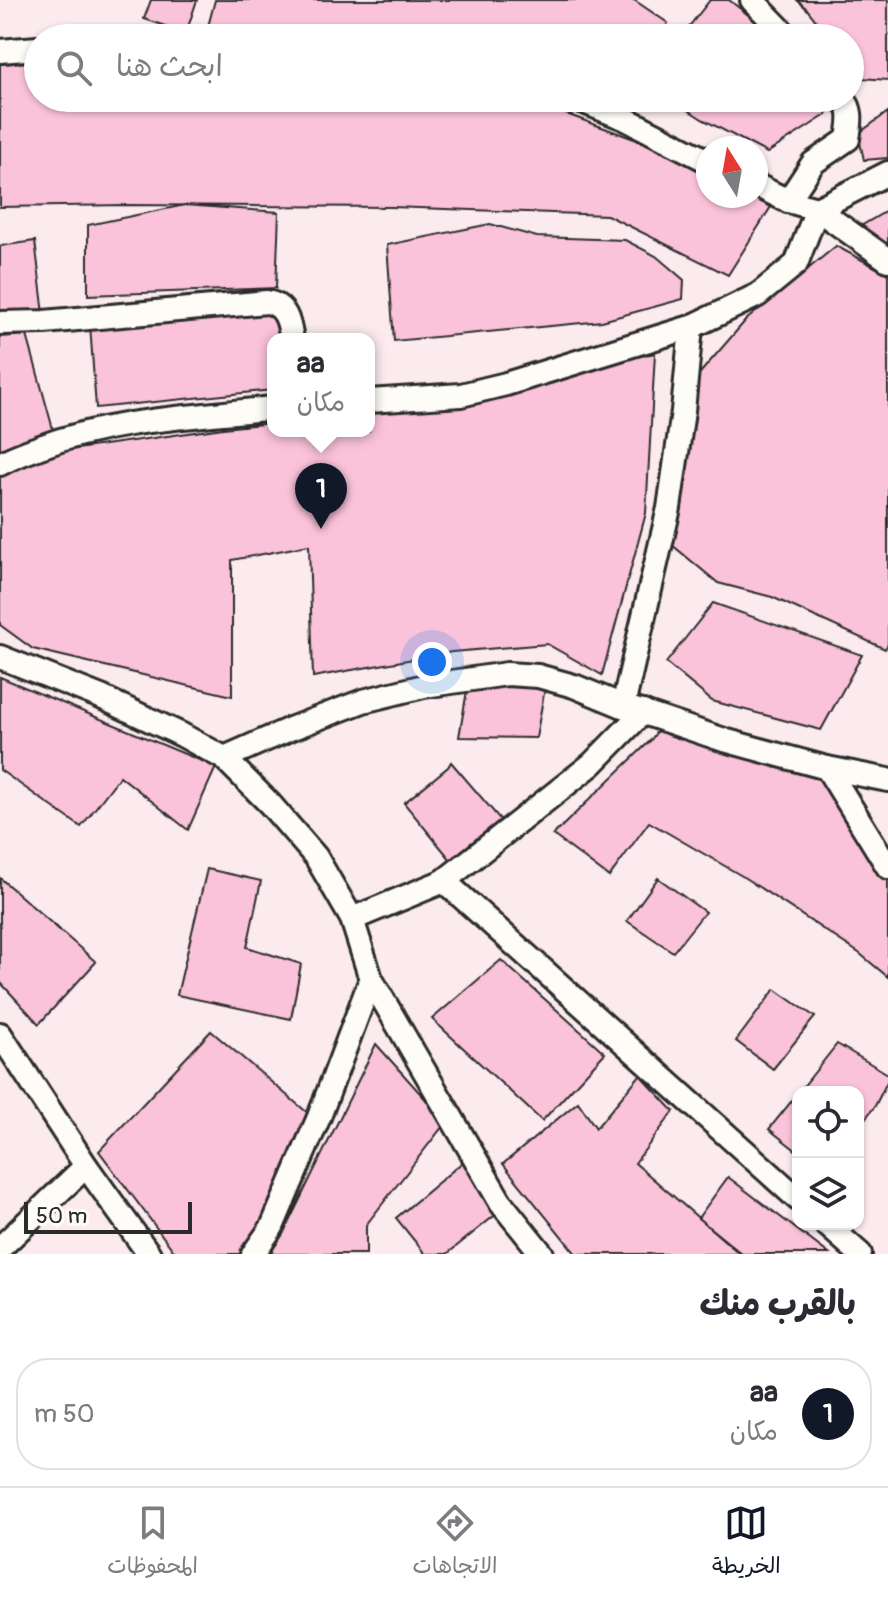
<!DOCTYPE html>
<html lang="ar">
<head>
<meta charset="utf-8">
<style>
  :root { --surface:#fff; --page:#f7f7f7; --text:#2b2b33; --muted:#7c7c81; --line:#e1e1e2; --accent:#111827 }
  body { margin:0; font-family:Pangolin,"Playpen Sans Arabic",sans-serif; background:var(--page); color:var(--text); direction:rtl }
  .controls { position:absolute; right:24px; bottom:24px; display:grid; overflow:hidden; border-radius:16px; box-shadow:0 2px 6px #0004 }
  .controls button { width:72px; height:72px; display:grid; place-items:center; padding:0; border:0; border-bottom:2px solid var(--line); background:var(--surface); color:var(--text); font:40px sans-serif }
  .compass { position:absolute; left:696px; top:136px; width:72px; height:72px; border-radius:50%; background:var(--surface); box-shadow:0 2px 6px #0004; rotate:349deg }
  .scale { position:absolute; left:24px; bottom:20px; width:168px; box-sizing:border-box; padding-left:8px; border:4px solid #2b2b2b; border-top:0; font-size:22px; line-height:28px; white-space:nowrap; color:#2b2b2b; -webkit-text-stroke:6px #fdfcf7; paint-order:stroke }
  .you { position:absolute; left:432px; top:662px; width:28px; height:28px; margin:-20px; border:6px solid #fff; border-radius:50%; background:#1a73e8; box-shadow:0 0 0 12px #1a73e833 }
  .badge { display:grid; place-items:center; width:52px; height:52px; border-radius:50%; background:var(--accent); color:#fff; font-size:26px; font-weight:700 }
  .pin { position:absolute; translate:-50% -66px; filter:drop-shadow(0 2px 4px #0008) }
  .pin::after { content:''; position:absolute; top:42px; width:28px; height:24px; background:inherit; clip-path:polygon(0 0,100% 0,50% 100%) }
  .popup { position:absolute; left:267px; top:333px; width:108px; height:104px; box-sizing:border-box; display:grid; place-content:center; border-radius:16px; background:var(--surface); filter:drop-shadow(0 2px 6px #0005); font-size:26px; white-space:nowrap; color:var(--muted) }
  .popup b { font-size:30px; color:var(--text) }
  .popup::after { content:''; position:absolute; left:50%; top:100%; margin-left:-16px; border:16px solid transparent; border-top-color:var(--surface) }
  .list { margin:0; padding:0; list-style:none }
  h2 { display:flex; justify-content:space-between; align-items:center; height:104px; margin:0; padding:0 32px; font-size:34px }
  h2 small { font-size:26px; font-weight:400; color:var(--muted) }
  .list li { display:grid; grid-template-columns:52px 1fr auto; gap:24px; align-items:center; box-sizing:border-box; height:112px; margin:0 16px 16px; padding:0 16px; border:2px solid var(--line); border-radius:32px }
  .list b { display:block; font-size:30px; white-space:nowrap }
  .list p { margin:0; font-size:26px; white-space:nowrap; color:var(--muted) }
  .list em { font-size:26px; font-style:normal; color:var(--muted) }
  .icon { flex:none; width:44px; height:44px; fill:none; stroke:currentColor; stroke-width:2; stroke-linecap:round; stroke-linejoin:round }
  .map { position:relative; flex:none; width:888px; height:1254px; overflow:hidden; direction:ltr }
  .search { position:absolute; background:var(--surface); box-shadow:0 2px 6px #0004; left:24px; right:24px; top:24px; height:88px; display:flex; align-items:center; gap:20px; box-sizing:border-box; padding:0 28px; border-radius:44px; color:var(--muted); font-size:30px }
  .sheet { height:232px; background:var(--surface) }
  nav { display:flex; justify-content:space-around; align-items:center; box-sizing:border-box; height:112px; border-top:2px solid var(--line); background:var(--surface); font-size:22px; color:var(--muted) }
  nav a { display:grid; justify-items:center; gap:4px }
  nav .on { color:var(--accent) }
  .map>svg:first-child { display:block }
</style>
</head>
<body>
<div class="map">
<svg width="888" height="1254" viewBox="0 0 888 1254">
  <rect width="100%" height="100%" fill="#fcebee"/>
  <filter id="ink" filterUnits="userSpaceOnUse"><feTurbulence type="fractalNoise" baseFrequency=".0125" numOctaves="2"/><feDisplacementMap in="SourceGraphic" scale="16" xChannelSelector="R" yChannelSelector="G"/><feConvolveMatrix kernelMatrix="1 2 1 2 8 2 1 2 1" color-interpolation-filters="sRGB"/></filter>
  <g filter="url(#ink)">
    <g fill="#fbc3da" stroke="#2b2b2b" stroke-width="2">
      <path d="M151,0H197L186,33L144,19Z"/>
      <path d="M215,0H634L668,23L660,38H205Z"/>
      <path d="M710,0H729L778,38H680Z"/>
      <path d="M797,0H888V80L861,78L850,65V38H829L807,9Z"/>
      <path d="M29,62L38,64V98H518L550,108L656,147L708,171V196H756L774,202L728,275L607,215L392,207L125,205L0,207V64Z"/>
      <path d="M670,98H830L826,115L767,153L702,119Z"/>
      <path d="M888,112V158L864,160L858,134Z"/>
      <path d="M185,205L279,212L276,288L88,295V225Z"/>
      <path d="M888,210V246L856,229Z"/>
      <path d="M490,224L537,237L625,240L656,256L684,280L683,299L602,321L394,341L387,245Z"/>
      <path d="M35,241L44,314L0,318V246Z"/>
      <path d="M836,246L888,274V644L885,649L772,597L718,583L671,544L694,380L746,320Z"/>
      <path d="M276,309L281,339H273V390L96,408L90,325Z"/>
      <path d="M27,335L54,433L0,450V337Z"/>
      <path d="M655,353L646,513L602,675L547,644L452,652L313,677L309,545L232,560V696L33,649L0,625V476L21,457L223,428L273,423V431H369V413L444,405L601,364Z"/>
      <path d="M713,603L862,655L821,730L712,701L666,663Z"/>
      <path d="M0,677L216,767L188,830L120,776L81,827L0,770Z"/>
      <path d="M546,682L536,738L459,737L468,685Z"/>
      <path d="M658,730L720,744L815,773L844,811L888,875V977L859,953L742,876L649,822L609,877L553,835L650,741Z"/>
      <path d="M451,762L505,825L455,865L404,803L448,767Z"/>
      <path d="M207,869L261,881L247,947L301,964L291,1019L177,995Z"/>
      <path d="M0,878L96,962L39,1024L0,982Z"/>
      <path d="M658,878L705,912L673,952L627,921Z"/>
      <path d="M501,960L605,1053L542,1121L432,1019Z"/>
      <path d="M775,989L815,1017L773,1069L736,1041Z"/>
      <path d="M211,1031L309,1114L264,1222L243,1254H176L99,1151Z"/>
      <path d="M376,1044L446,1122L366,1225V1254H270L283,1234Z"/>
      <path d="M837,1044L888,1074V1080L875,1106L858,1128V1092H799Z"/>
      <path d="M640,1075L674,1111L635,1163L740,1254H576L503,1164L578,1102L596,1128Z"/>
      <path d="M798,1093V1152L769,1129Z"/>
      <path d="M464,1161L499,1212L447,1254H425L396,1218Z"/>
      <path d="M728,1177L829,1254H742L698,1218Z"/>
    </g>
    <g fill="none" stroke-linecap="round" stroke-linejoin="round">
      <g stroke="#2b2b2b" stroke-width="28">
        <g id="street">
          <path d="M752,0L789,38"/>
          <path d="M0,51L38,48"/>
          <path d="M574,98L624,118L708,161"/>
          <path d="M756,185L788,201L817,209L888,260"/>
          <path d="M788,201L813,163L848,139C850,124 854,111 843,98"/>
          <path d="M0,323L44,322L267,302C286,305 289,322 292,339"/>
          <path d="M369,401L461,395L506,384L691,327L758,295L796,264L817,209L888,173"/>
          <path d="M0,464C12,457 27,452 40,447C114,419 195,417 273,408"/>
          <path d="M0,657L101,697L182,735L224,758L270,804L316,857L352,919L371,979L501,1203L542,1254"/>
          <path d="M623,706L669,508L683,411L691,327"/>
          <path d="M224,758L290,729L363,701L424,686L507,674L538,676L574,686L623,706L724,740L827,768L888,780"/>
          <path d="M827,768L888,867"/>
          <path d="M444,881L798,1199"/>
          <path d="M352,919L444,881L592,764L643,712"/>
          <path d="M0,1034L86,1166L149,1254"/>
          <path d="M826,1224L860,1254"/>
          <path d="M0,1248L86,1166"/>
          <path d="M253,1254L272,1227L319,1117L371,979"/>
        </g>
      </g>
      <use href="#street" stroke="#fdfcf7" stroke-width="22"/>
    </g>
  </g>
</svg>
<div class="controls">
<button><svg class="icon" aria-label="locate" viewBox="0 0 24 24"><circle cx="12" cy="12" r="6"/><path d="M12 2v4M12 18v4M2 12h4M18 12h4"/></svg></button>
<button><svg class="icon" aria-label="layers" viewBox="0 0 24 24"><path d="M12 4l9 5-9 5-9-5zM3 14l9 5 9-5"/></svg></button>
</div>
<svg class="compass" viewBox="-18 -18 36 36"><path d="M0-13l5 13h-10z" fill="#e53935"/><path d="M0 13l5-13h-10z" fill="#7c7c81"/></svg>
<div class="scale">50 m</div>
<div class="you"></div>
<div class="pin badge" style="left:321px;top:529px">1</div>
<div class="popup"><b>aa</b>مكان</div>
<div class="search"><svg class="icon" aria-label="search" viewBox="0 0 24 24"><circle cx="10" cy="10" r="6"/><path d="M15 15l6 6"/></svg>ابحث هنا</div>
</div>
<section class="sheet">
<h2>بالقرب منك<small></small></h2>
<ul class="list">
<li><span class="badge">1</span><div><b>aa</b><p>مكان</p></div><em>50 m</em></li>
</ul>
</section>
<nav>
<a class="on"><svg class="icon" aria-label="map" viewBox="0 0 24 24"><path d="M3 6l6-2 6 2 6-2v14l-6 2-6-2-6 2zM9 4v14M15 6v14"/></svg>الخريطة</a>
<a><svg class="icon" aria-label="directions" viewBox="0 0 24 24"><path d="M12 3l9 9-9 9-9-9zM9 14v-3h6M13 9l2 2-2 2"/></svg>الاتجاهات</a>
<a><svg class="icon" aria-label="saved" viewBox="0 0 24 24"><path d="M7 4h10v16l-5-4-5 4z"/></svg>المحفوظات</a>
</nav>
</body>
</html>
